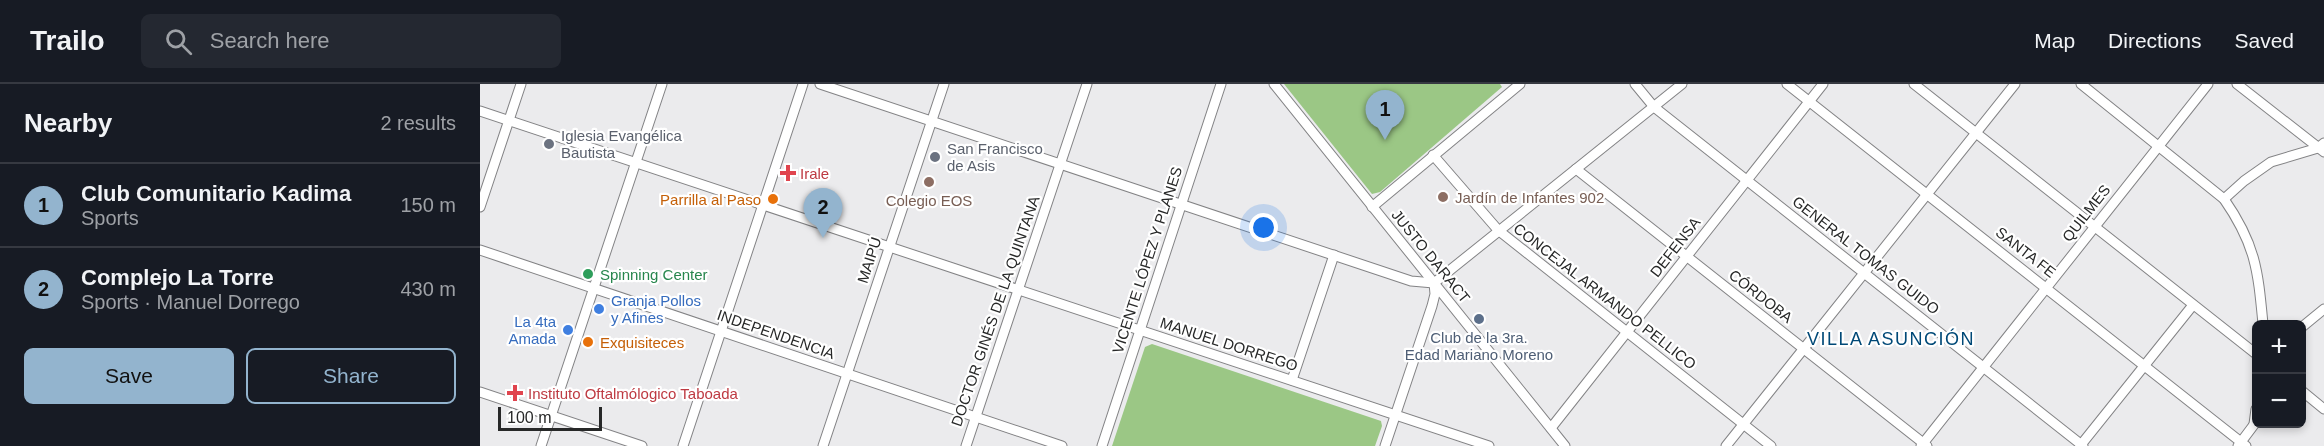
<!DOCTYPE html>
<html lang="en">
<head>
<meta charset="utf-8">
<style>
  :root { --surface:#171b24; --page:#242831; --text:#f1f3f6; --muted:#9ea1a6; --line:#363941; --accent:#93b4ce }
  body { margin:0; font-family:Helvetica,sans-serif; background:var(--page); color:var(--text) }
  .controls { position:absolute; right:18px; bottom:18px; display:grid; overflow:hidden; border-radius:9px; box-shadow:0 3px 9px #0003 }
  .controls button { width:54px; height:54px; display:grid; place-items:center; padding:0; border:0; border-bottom:2px solid var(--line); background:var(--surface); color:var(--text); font:30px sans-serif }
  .scale { position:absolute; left:18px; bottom:15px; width:104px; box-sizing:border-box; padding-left:6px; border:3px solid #272828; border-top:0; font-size:16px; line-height:21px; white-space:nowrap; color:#272828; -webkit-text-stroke:4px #fff; paint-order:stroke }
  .you { position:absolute; left:784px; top:144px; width:21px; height:21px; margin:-15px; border:4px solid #fff; border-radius:50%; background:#1a73e8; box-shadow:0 0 0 9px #1a73e833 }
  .badge { display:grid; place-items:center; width:39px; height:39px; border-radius:50%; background:var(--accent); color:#111; font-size:20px; font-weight:700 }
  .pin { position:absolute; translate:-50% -50px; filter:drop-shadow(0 2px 3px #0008) }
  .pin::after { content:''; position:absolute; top:32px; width:21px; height:18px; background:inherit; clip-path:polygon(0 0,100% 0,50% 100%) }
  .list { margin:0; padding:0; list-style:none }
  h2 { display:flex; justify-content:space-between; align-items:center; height:78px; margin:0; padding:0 24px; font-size:26px }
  h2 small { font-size:20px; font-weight:400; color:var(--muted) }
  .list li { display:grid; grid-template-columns:39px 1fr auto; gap:18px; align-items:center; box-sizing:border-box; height:84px; padding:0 24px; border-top:2px solid var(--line) }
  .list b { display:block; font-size:22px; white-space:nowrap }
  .list p { margin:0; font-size:20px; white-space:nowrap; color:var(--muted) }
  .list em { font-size:20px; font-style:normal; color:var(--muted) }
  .actions { display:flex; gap:12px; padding:18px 24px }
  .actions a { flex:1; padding:14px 0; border:2px solid var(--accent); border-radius:9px; text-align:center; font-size:21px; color:var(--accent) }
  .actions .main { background:var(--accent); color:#111 }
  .icon { flex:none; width:33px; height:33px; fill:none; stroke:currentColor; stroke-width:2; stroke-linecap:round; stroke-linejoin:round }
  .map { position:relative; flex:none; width:1844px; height:362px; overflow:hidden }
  header { display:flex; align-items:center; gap:36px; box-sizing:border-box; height:84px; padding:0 30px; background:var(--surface); border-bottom:2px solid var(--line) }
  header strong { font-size:28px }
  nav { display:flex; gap:33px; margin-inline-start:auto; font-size:21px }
  .search { width:420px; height:54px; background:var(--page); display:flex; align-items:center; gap:15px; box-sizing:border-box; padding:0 21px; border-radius:9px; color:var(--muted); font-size:22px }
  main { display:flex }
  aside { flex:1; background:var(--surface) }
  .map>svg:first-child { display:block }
</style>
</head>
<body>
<header>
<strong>Trailo</strong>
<div class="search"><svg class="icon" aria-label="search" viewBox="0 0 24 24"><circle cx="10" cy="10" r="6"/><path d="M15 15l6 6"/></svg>Search here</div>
<nav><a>Map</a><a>Directions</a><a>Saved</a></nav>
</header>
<main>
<aside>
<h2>Nearby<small>2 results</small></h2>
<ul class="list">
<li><span class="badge">1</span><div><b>Club Comunitario Kadima</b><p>Sports</p></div><em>150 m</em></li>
<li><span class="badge">2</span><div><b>Complejo La Torre</b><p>Sports · Manuel Dorrego</p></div><em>430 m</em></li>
</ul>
<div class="actions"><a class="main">Save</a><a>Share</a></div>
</aside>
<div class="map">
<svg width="1844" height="362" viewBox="0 0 1844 362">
  <rect width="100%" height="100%" fill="#ebebed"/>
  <g fill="#9bc785">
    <path d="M804,0H1020L1022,3L900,108L892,110Z"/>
    <path d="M672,260L901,337L902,342L895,362H632L665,263Z"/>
  </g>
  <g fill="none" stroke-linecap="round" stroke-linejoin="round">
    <g stroke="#838385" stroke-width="11">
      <g id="minor">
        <path d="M340,0L931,197L954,199L1202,0"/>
        <path d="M794,0L1085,362"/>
        <path d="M1155,0L1174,23L1603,362"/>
        <path d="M1307,0L1766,362"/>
        <path d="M1434,0L1776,270"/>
        <path d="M1601,0L1744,115C1776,161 1778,187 1783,240"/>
        <path d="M1757,0L1844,68"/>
        <path d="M0,27L1009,362"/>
        <path d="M953,71L1018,146L1291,362"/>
        <path d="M1096,85L1447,362"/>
        <path d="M1744,115L1764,97L1791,78L1838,64L1844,59"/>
        <path d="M0,123L41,0"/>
        <path d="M892,123L1040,0"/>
        <path d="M0,166L582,362"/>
        <path d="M1822,243L1844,225"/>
        <path d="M812,296L854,171"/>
        <path d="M1822,307L1844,325"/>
        <path d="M0,308L162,362"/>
        <path d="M1774,340L1776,325"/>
        <path d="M1071,344L1343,0"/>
        <path d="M61,362L182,0"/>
        <path d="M203,362L323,0"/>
        <path d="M343,362L464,0"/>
        <path d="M486,362L607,0"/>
        <path d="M622,362L741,0"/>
        <path d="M905,362L952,222L955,210L954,199"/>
        <path d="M1246,362L1535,0"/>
        <path d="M1441,362L1728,0"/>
        <path d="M1600,362L1713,221"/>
        <path d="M1758,362L1776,338"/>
      </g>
    </g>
    <use href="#minor" stroke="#fff" stroke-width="9"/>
  </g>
  <g fill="#6b7280" stroke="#fff" stroke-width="2">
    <circle cx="69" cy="60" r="6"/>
    <circle cx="455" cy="73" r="6"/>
  </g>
  <g fill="#e0444e" stroke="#fff" stroke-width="2">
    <path d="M305 80h6v6h6v6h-6v6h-6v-6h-6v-6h6z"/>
    <path d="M32 300h6v6h6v6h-6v6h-6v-6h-6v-6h6z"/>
  </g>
  <g fill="#8d6e63" stroke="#fff" stroke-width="2">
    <circle cx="449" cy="98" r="6"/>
    <circle cx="963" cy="113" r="6"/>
  </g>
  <g fill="#e8710a" stroke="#fff" stroke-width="2">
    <circle cx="293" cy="115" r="6"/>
    <circle cx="108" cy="258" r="6"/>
  </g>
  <circle fill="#2e9e5b" stroke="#fff" stroke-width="2" cx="108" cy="190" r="6"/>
  <g fill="#3f7fe0" stroke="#fff" stroke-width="2">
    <circle cx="119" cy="225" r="6"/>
    <circle cx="88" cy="246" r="6"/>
  </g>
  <circle fill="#5c6f8a" stroke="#fff" stroke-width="2" cx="999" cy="235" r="6"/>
  <g text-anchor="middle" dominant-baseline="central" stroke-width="4.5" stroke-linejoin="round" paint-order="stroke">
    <g font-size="15" fill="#5b616d" stroke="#fff" text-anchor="start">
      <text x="81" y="51">Iglesia Evangélica<tspan x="81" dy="17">Bautista</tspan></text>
      <text x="467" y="64">San Francisco<tspan x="467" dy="17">de Asis</tspan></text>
    </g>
    <g font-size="15" fill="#be3a42" stroke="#fff" text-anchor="start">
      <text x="320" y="89">Irale</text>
      <text x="48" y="309">Instituto Oftalmólogico Taboada</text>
    </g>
    <g font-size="15" fill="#785e54" stroke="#fff" text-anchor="start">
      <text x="975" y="113">Jardín de Infantes 902</text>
      <text x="449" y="116" text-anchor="middle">Colegio EOS</text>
    </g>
    <g font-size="15" fill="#c56008" stroke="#fff" text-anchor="end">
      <text x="281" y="115">Parrilla al Paso</text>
      <text x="120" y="258" text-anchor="start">Exquisiteces</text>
    </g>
    <g font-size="15" fill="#272828" stroke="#fff">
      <text transform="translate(1606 129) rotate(-52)">QUILMES</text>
      <text transform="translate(1195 163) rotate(-52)">DEFENSA</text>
      <text transform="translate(1546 168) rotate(38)">SANTA FE</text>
      <text transform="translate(1386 171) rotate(38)">GENERAL TOMAS GUIDO</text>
      <text transform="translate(951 172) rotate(51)">JUSTO DARACT</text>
      <text transform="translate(389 176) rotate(-72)">MAIPÚ</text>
      <text transform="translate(667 176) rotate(-72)">VICENTE LÓPEZ Y PLANES</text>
      <text transform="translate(1125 212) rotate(38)">CONCEJAL ARMANDO PELLICO</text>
      <text transform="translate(1281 212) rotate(38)">CÓRDOBA</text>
      <text transform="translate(515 227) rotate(-71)">DOCTOR GINÉS DE LA QUINTANA</text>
      <text transform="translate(296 250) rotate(19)">INDEPENDENCIA</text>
      <text transform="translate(749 260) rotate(18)">MANUEL DORREGO</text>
    </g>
    <g font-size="15" fill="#27864d" stroke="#fff" text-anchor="start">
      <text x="120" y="190">Spinning Center</text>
    </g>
    <g font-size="15" fill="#366cbe" stroke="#fff" text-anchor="start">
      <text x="131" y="216">Granja Pollos<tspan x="131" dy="17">y Afines</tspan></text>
      <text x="76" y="237" text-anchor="end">La 4ta<tspan x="76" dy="17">Amada</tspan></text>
    </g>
    <g font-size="15" fill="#4e5e75" stroke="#fff">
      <text x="999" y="253">Club de la 3ra.<tspan x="999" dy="17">Edad Mariano Moreno</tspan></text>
    </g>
    <g font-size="18" letter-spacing="1.5" fill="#004977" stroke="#fff">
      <text x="1411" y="255">VILLA ASUNCIÓN</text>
    </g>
  </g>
</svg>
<div class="controls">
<button>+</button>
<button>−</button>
</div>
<div class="scale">100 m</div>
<div class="you"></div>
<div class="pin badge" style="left:905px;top:56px">1</div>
<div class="pin badge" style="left:343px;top:154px">2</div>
</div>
</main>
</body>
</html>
